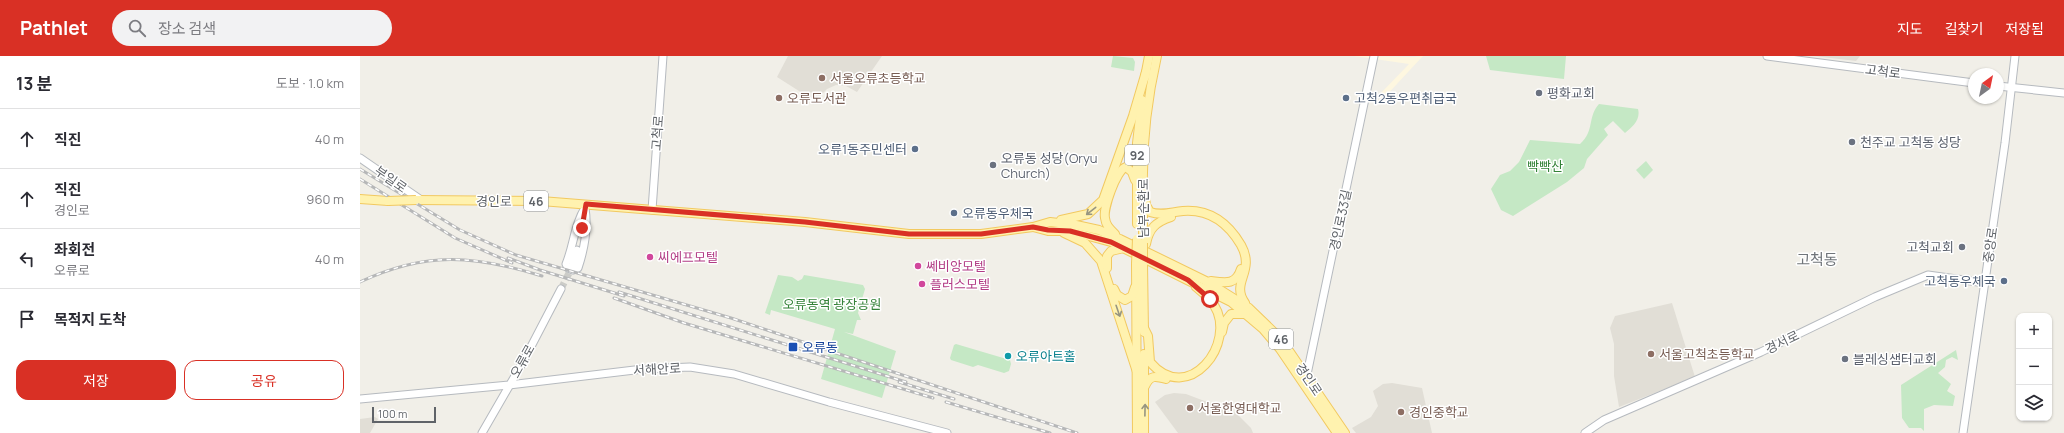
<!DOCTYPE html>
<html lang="ko">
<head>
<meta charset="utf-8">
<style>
  :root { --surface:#fff; --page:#f2f2f3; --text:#2b2b33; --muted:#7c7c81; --line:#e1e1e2; --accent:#d93025 }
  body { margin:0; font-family:Manrope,"Noto Sans KR",sans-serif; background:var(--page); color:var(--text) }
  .controls { position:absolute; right:12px; bottom:12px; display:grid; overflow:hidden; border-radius:8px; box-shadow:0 1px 3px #0004 }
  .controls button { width:36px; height:36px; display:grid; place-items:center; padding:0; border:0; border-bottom:1px solid var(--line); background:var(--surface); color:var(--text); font:20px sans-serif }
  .compass { position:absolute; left:1608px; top:12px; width:36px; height:36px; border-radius:50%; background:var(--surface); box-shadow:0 1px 3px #0004; rotate:33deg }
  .scale { position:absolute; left:12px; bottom:10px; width:64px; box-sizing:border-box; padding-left:4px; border:2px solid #5f6368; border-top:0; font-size:11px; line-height:14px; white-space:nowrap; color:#5f6368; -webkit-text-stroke:3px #fff; paint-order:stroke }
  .stop { position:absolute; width:12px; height:12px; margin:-9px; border:3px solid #d93025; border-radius:50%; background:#fff }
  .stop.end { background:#d93025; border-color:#fff; box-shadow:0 1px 4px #0008 }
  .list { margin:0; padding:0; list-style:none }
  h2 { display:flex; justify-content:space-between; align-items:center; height:52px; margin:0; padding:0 16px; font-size:17px }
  h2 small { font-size:13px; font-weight:400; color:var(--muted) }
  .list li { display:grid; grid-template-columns:26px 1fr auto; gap:12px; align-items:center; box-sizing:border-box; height:60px; padding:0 16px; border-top:1px solid var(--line) }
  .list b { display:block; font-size:15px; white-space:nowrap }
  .list p { margin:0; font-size:13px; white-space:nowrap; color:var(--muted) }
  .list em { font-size:13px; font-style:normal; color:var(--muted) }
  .actions { display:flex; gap:8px; padding:12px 16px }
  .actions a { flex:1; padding:9px 0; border:1px solid var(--accent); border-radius:12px; text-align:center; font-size:14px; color:var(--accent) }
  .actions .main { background:var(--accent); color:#fff }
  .icon { flex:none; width:22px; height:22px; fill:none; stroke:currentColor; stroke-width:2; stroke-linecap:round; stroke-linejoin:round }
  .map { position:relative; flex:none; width:1704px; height:377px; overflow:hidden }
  header { display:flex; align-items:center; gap:24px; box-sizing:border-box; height:56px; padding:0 20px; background:var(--accent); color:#fff }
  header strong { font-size:19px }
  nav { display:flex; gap:22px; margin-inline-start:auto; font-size:14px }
  .search { width:280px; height:36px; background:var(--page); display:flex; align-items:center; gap:10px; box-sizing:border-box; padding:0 14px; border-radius:22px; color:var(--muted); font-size:15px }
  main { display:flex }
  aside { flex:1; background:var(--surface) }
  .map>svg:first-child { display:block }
</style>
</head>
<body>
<header>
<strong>Pathlet</strong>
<div class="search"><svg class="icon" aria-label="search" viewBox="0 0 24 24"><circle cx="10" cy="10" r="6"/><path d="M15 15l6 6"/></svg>장소 검색</div>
<nav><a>지도</a><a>길찾기</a><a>저장됨</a></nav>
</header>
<main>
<aside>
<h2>13 분<small>도보 · 1.0 km</small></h2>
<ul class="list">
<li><svg class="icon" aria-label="ahead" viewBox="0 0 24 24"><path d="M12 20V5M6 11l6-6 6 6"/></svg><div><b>직진</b></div><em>40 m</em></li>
<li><svg class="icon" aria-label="ahead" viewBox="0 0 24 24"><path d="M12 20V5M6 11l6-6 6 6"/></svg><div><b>직진</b><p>경인로</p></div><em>960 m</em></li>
<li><svg class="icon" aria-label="left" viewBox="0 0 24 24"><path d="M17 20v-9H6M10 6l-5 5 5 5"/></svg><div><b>좌회전</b><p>오류로</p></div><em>40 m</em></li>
<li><svg class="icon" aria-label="arrive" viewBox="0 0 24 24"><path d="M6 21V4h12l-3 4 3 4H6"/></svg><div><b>목적지 도착</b></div></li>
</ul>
<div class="actions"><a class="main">저장</a><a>공유</a></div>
</aside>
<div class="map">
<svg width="1704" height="377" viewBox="0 0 1704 377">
  <rect width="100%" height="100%" fill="#f1efe8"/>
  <path fill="#fef7e0" d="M994,0L1054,1L1063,0L1023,43L1018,40L1049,8Z"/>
  <g fill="#e1ded6">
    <path d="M428,0H522L497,36L486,30L476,29L467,33L458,42H450L417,21Z"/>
    <path d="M1454,0H1500L1496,5Z"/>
    <path d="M1312,247L1335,321L1259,351L1254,320V288L1250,272L1255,260Z"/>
    <path d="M1032,327L1062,332L1072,377H996L992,372L1011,361L1018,350L1013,335L1023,328Z"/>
    <path d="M814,337L826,338L876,357L891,372L893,377H818L795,346L805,339Z"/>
    <path d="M15,361L18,363L10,377H0V363Z"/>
  </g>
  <g fill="#c5e8c5">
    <path d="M753,0L773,2L775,6L774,15L751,11Z"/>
    <path d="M1126,0H1206L1204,23L1130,14Z"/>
    <path d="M1239,48L1278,53C1281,64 1272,71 1265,77L1253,65L1244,73L1248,79L1227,103L1224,112L1207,126L1153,160L1141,154L1131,133L1140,119L1150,115L1159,106L1170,84L1220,88C1235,75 1227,61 1239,48Z"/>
    <path d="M1286,105L1293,114L1284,123L1276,114Z"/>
    <path d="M418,219L432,221L438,225L442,223L444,219L503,229L505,233L498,257L501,264H497L493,278L484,276L536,295L522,342L461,323L475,273L411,254L410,259L405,257Z"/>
    <path d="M596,288L650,304L651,308L649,315L644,317L618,309L613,311L591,304L590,302L594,289Z"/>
    <path d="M1596,294L1598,304L1592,301L1586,304L1585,311L1578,317L1591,328L1587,335L1595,340L1593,350L1574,349L1564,353V375L1561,372H1549L1542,362L1541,329Z"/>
  </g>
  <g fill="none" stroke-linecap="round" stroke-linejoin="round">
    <path stroke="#ccccc8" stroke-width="7" stroke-dasharray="7 3.5" stroke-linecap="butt" d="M201,233L212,211"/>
    <g stroke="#b6babf" stroke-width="9">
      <g id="secondary">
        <path d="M1407,0L1614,27"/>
        <path d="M1638,30L1704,37"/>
        <path d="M0,102L61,144"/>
        <path d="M225,152C228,171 224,194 218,212L213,214L208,212L206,208C214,189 214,169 225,152Z"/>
        <path d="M292,154L303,0"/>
        <path d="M212,211L217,194"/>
        <path d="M946,323L1014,0"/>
        <path d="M0,343L149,329L283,313L330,311L374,318L469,346L587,377"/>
        <path d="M122,377L163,306L201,233"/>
        <path d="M1225,377L1244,364L1401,296L1515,241L1568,219L1625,227"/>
        <path d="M1603,377L1645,87L1655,0"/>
      </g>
    </g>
    <g stroke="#f2c960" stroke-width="10">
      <g id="primary">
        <path d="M785,21L789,0"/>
        <path d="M783,127L786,149L790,156C802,160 811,156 823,155C849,153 868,167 881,189C896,216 870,226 885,247"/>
        <path d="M783,132C782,87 787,44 797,0"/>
        <path d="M0,143L28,145"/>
        <path d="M56,144L181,145L445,166L549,178H621L673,171L690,166L716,169L739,174L760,183L846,225L889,252L921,283L985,377"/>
        <path d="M783,144V187"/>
        <path d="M701,164L728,158L743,144L773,60L786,16"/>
        <path d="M777,168V87L782,44"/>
        <path d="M673,171L688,175H710L751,186L871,246L903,273L920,293L977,377"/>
        <path d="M704,177L725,187L741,205L778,319"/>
        <path d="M755,178C750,173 746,170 745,162C743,153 756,114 766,111L772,116L775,124"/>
        <path d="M786,188C789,172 796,166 811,161"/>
        <path d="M783,207L784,276"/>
        <path d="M776,208L777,377"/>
        <path d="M747,212V200L751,195L764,192"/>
        <path d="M851,225C866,227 876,229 881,213"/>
        <path d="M754,233L757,239L765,244L772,240L775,231"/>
        <path d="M784,272L788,280L790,306C828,351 878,287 854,249C850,242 843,237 836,231"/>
        <path d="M862,276L864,267L871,258H886"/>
        <path d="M784,298V377"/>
        <path d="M785,330C790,319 795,320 806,323"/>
      </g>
    </g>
    <use href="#secondary" stroke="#fff" stroke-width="7"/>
    <use href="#primary" stroke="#fff2af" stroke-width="8"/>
    <g stroke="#b6b7b8" stroke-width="3">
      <g id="rail">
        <path d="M0,113L100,174L156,199L371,262L717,377"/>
        <path d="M0,123L95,182L152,207"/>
        <path d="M148,202L180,214L264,240"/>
        <path d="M0,226C66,195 114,199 182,220"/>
        <path d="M259,236L546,326"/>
        <path d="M254,242L324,267L573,342"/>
        <path d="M539,326L594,343"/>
        <path d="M586,346L690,377"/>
      </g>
    </g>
    <use href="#rail" stroke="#fff" stroke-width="1.5" stroke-dasharray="4.5" stroke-linecap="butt"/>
    <g stroke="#f2c960" stroke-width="10" stroke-linecap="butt">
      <g id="primary-bridge">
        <path d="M28,145L56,144"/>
        <path d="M783,187V207"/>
        <path d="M776,208L777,183"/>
      </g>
    </g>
    <use href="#primary-bridge" stroke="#fff2af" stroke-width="8"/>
  </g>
  <defs><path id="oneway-shaft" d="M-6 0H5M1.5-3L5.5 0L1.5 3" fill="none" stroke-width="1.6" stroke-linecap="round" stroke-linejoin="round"/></defs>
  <g stroke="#979581">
    <use href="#oneway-shaft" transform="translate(731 155) rotate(142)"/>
    <use href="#oneway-shaft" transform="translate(758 255) rotate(71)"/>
    <use href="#oneway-shaft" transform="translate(785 354) rotate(-89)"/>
  </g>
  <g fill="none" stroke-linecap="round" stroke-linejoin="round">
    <path stroke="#d93025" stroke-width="5" d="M222,172L226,148L445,166L549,178H621L673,171L688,174L710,175L751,186L828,224L850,243"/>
  </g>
  <g fill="#8d6e63" stroke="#fff" stroke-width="1.5">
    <circle cx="462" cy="22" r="4"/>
    <circle cx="419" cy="42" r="4"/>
    <circle cx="1291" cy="298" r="4"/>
    <circle cx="830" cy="352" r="4"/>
    <circle cx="1041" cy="356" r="4"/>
  </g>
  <g fill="#6b7280" stroke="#fff" stroke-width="1.5">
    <circle cx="1179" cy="37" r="4"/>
    <circle cx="1492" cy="86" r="4"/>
    <circle cx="633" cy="109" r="4"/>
    <circle cx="1602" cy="191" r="4"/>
    <circle cx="1485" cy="303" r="4"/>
  </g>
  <g fill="#5c6f8a" stroke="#fff" stroke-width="1.5">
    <circle cx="986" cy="42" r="4"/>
    <circle cx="555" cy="93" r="4"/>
    <circle cx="594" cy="157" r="4"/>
    <circle cx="1644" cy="225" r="4"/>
  </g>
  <g fill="#d1479c" stroke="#fff" stroke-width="1.5">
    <circle cx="290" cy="201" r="4"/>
    <circle cx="558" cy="210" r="4"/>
    <circle cx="562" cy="228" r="4"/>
  </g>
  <rect fill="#1a4fb4" stroke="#fff" stroke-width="1.5" x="428" y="286" width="10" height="10" rx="2"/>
  <circle fill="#0f9aa8" stroke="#fff" stroke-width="1.5" cx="648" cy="300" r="4"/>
  <g text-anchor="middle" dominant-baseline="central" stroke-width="3" stroke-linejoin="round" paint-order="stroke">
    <g fill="#fff" stroke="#8f9295" stroke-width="1">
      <rect x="765" y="89" width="24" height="20" rx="3"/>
      <rect x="164" y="135" width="24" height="20" rx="3"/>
      <rect x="909" y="273" width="24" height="20" rx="3"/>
    </g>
    <g font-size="12" font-weight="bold" fill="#5f6368">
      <text x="777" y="99">92</text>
      <text x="176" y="145">46</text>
      <text x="921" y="283">46</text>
    </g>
    <g font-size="13" fill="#5f6368" stroke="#fff">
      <text transform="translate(1523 15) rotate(7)">고척로</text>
      <text transform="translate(297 77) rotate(-86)">고척로</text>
      <text transform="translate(31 123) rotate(35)">부일로</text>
      <text x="134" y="145">경인로</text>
      <text transform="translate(783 152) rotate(-90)">남부순환로</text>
      <text transform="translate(980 164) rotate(-78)">경인로33길</text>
      <text transform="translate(1630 189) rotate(-82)">중앙로</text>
      <text transform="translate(1422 286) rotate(-26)">경서로</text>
      <text transform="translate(162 305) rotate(-61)">오류로</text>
      <text transform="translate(297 313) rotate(-3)">서해안로</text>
      <text transform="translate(949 323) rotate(56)">경인로</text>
    </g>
    <g font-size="13" fill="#785e54" stroke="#fff" text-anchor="start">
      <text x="470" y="22">서울오류초등학교</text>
      <text x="427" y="42">오류도서관</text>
      <text x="1299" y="298">서울고척초등학교</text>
      <text x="838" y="352">서울한영대학교</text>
      <text x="1049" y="356">경인중학교</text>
    </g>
    <g font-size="13" fill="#5b616d" stroke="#fff" text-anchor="start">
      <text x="1187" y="37">평화교회</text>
      <text x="1500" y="86">천주교 고척동 성당</text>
      <text x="641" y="102">오류동 성당(Oryu<tspan x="641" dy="15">Church)</tspan></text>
      <text x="1594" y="191" text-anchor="end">고척교회</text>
      <text x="1493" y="303">블레싱샘터교회</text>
    </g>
    <g font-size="13" fill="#4e5e75" stroke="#fff" text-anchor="start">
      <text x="994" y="42">고척2동우편취급국</text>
      <text x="547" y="93" text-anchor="end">오류1동주민센터</text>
      <text x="602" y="157">오류동우체국</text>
      <text x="1636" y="225" text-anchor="end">고척동우체국</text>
    </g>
    <g font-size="13" fill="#348238" stroke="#fff">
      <text x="1185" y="110">빡빡산</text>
      <text x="472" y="248">오류동역 광장공원</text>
    </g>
    <g font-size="13" fill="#b23c85" stroke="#fff" text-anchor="start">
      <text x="298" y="201">씨에프모텔</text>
      <text x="566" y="210">쎄비앙모텔</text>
      <text x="570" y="228">플러스모텔</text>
    </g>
    <g font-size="13" fill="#164399" stroke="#fff" text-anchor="start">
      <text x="442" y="291">오류동</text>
    </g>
    <g font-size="13" fill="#0d838f" stroke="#fff" text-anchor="start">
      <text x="656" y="300">오류아트홀</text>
    </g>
    <g font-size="15" fill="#70757a" stroke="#fff">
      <text x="1457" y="203">고척동</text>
    </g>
  </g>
</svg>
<div class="controls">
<button>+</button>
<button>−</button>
<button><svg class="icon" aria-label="layers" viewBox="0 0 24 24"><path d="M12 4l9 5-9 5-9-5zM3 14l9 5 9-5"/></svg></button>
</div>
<svg class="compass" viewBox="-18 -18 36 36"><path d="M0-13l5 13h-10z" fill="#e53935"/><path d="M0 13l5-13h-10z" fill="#7c7c81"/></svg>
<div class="scale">100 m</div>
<div class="stop" style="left:850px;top:243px"></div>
<div class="stop end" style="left:222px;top:172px"></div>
</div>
</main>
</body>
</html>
